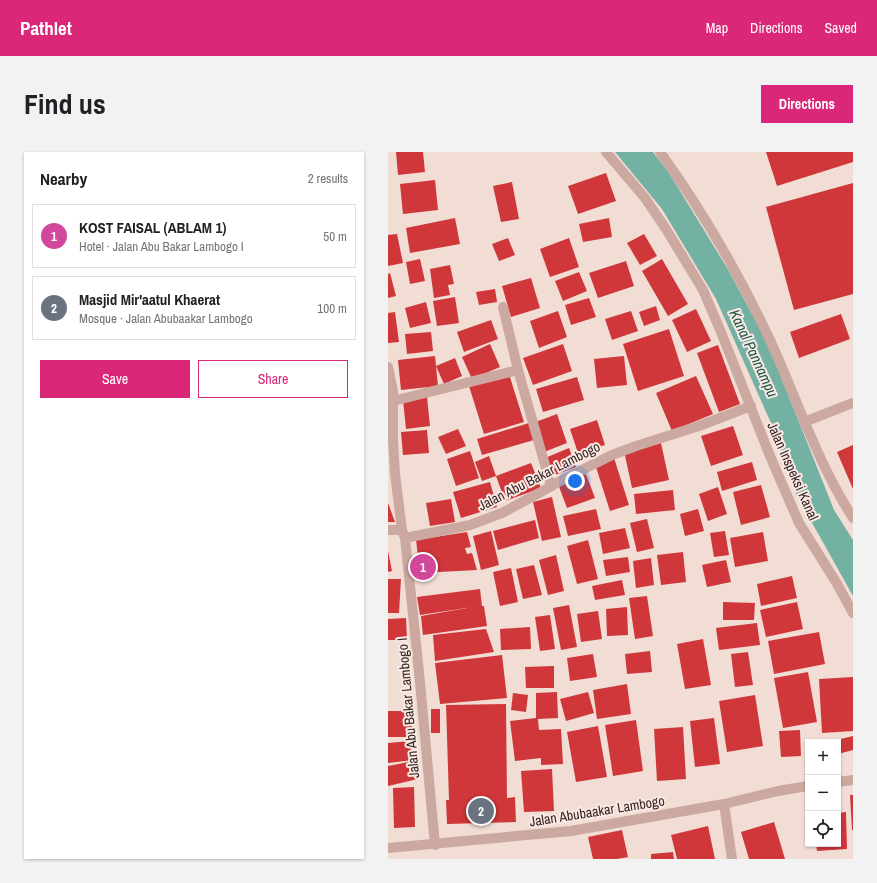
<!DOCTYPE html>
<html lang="en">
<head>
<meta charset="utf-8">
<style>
  :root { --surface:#fff; --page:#f2f2f2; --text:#202124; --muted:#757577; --line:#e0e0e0; --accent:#db2777 }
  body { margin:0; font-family:"Archivo Narrow",sans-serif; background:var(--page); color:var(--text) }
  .controls { position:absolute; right:12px; bottom:12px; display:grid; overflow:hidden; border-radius:0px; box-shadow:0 1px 3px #0004 }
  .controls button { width:36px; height:36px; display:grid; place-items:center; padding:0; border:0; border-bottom:1px solid var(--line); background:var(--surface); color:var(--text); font:20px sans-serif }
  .you { position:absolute; left:187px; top:329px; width:14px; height:14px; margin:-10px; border:3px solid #fff; border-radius:50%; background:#1a73e8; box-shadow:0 0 0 6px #1a73e833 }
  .badge { display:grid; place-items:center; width:26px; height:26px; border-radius:50%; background:var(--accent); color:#fff; font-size:13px; font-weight:700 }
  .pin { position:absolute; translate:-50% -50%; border:2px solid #fff; box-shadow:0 1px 4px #0006 }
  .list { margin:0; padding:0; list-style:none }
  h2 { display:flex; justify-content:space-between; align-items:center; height:52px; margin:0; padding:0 16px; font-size:17px }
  h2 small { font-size:13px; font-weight:400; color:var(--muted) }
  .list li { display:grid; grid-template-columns:26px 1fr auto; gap:12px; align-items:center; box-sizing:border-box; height:64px; margin:0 8px 8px; padding:0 8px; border:1px solid var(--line); border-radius:0px }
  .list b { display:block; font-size:15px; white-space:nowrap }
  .list p { margin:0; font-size:13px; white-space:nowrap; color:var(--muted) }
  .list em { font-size:13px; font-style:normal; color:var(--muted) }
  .actions { display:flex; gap:8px; padding:12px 16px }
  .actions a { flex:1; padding:9px 0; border:1px solid var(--accent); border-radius:0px; text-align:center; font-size:14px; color:var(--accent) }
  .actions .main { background:var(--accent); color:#fff }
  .icon { flex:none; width:22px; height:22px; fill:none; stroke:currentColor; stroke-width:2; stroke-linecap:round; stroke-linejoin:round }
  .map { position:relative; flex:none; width:465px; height:707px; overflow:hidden; border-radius:0px }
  header { display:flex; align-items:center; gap:24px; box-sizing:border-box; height:56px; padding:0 20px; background:var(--accent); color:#fff }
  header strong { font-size:19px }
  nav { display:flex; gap:22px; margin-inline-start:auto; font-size:14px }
  .intro { display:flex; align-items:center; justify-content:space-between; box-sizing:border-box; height:96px; padding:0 24px }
  h1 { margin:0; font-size:28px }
  .button { padding:10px 18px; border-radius:0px; background:var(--accent); color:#fff; font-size:14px; font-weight:700 }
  main { display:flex; gap:24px; padding:0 24px }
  aside { flex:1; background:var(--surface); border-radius:0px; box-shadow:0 1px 3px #0004 }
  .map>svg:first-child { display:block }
</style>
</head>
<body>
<header>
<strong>Pathlet</strong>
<nav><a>Map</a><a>Directions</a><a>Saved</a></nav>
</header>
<div class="intro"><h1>Find us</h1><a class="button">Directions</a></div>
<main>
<aside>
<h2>Nearby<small>2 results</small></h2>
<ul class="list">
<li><span class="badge" style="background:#d1479c">1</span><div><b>KOST FAISAL (ABLAM 1)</b><p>Hotel · Jalan Abu Bakar Lambogo I</p></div><em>50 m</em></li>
<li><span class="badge" style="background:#6b7280">2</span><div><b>Masjid Mir'aatul Khaerat</b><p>Mosque · Jalan Abubaakar Lambogo</p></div><em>100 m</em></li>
</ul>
<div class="actions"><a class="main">Save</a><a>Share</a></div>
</aside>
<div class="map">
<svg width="465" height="707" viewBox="0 0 465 707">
  <rect width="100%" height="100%" fill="#f2ddd5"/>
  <path fill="#73b1a3" d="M227,0H265L281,21L341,119L380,192L446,358L465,388V444L408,342L383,271L328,147L274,57Z"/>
  <g fill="#cf373a">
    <path d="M8,0H35L37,20L10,23Z"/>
    <path d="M378,0H465V10L389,34Z"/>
    <path d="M218,21L228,49L190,62L180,34Z"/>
    <path d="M47,28L50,58L15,62L12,32Z"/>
    <path d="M124,30L131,67L113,70L105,34Z"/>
    <path d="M465,31V142L406,158L378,55Z"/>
    <path d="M67,66L72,92L22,101L18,76Z"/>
    <path d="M221,66L224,85L195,90L191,72Z"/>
    <path d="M9,82L15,111L0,114V83Z"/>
    <path d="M256,82L269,104L252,113L239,91Z"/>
    <path d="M120,86L127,103L111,109L104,92Z"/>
    <path d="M181,86L191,115L162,125L152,97Z"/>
    <path d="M32,107L37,129L22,132L18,110Z"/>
    <path d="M274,107L300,152L280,164L254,119Z"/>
    <path d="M238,109L246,134L210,146L201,121Z"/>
    <path d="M62,113L66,132L60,133L62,143L46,146L42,117Z"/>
    <path d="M191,120L199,139L175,149L167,129Z"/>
    <path d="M2,121L8,144L0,146V122Z"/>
    <path d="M143,126L152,156L123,165L114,134Z"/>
    <path d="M107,137L109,150L91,153L88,140Z"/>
    <path d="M67,145L71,171L49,174L45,149Z"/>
    <path d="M201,146L208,165L183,173L177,153Z"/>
    <path d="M38,150L43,171L22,176L17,156Z"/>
    <path d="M268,154L272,168L256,174L251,160Z"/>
    <path d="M308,157L323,189L299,200L284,168Z"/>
    <path d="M170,159L179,185L151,196L142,169Z"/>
    <path d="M243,159L250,179L224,188L217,167Z"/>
    <path d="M7,160L11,190L0,191V161Z"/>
    <path d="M453,162L462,187L411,206L402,180Z"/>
    <path d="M103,168L110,187L76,200L69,180Z"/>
    <path d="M281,177L296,224L250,239L235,192Z"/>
    <path d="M43,180L45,199L19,202L17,182Z"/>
    <path d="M102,192L112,215L84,227L74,205Z"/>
    <path d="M175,192L184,219L145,233L135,206Z"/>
    <path d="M330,193L352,252L331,260L309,201Z"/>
    <path d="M47,204L50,234L13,238L10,208Z"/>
    <path d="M236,204L239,233L209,236L206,207Z"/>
    <path d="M67,206L74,224L56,232L48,214Z"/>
    <path d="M121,222L136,270L96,282L81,234Z"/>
    <path d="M308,224L325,262L284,279L268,241Z"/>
    <path d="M189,225L196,248L155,260L148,237Z"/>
    <path d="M39,245L42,274L18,277L15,248Z"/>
    <path d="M169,262L179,291L156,300L145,271Z"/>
    <path d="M209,268L217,293L190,301L182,277Z"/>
    <path d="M141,271L146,288L94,303L89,287Z"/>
    <path d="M345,274L355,303L323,314L313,284Z"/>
    <path d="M70,277L78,294L58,302L50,285Z"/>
    <path d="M39,278L41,301L15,303L13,280Z"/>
    <path d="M273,291L281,328L244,336L236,299Z"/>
    <path d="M465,293V337L449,300Z"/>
    <path d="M181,296L188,315L164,324L157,306Z"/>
    <path d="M82,299L91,326L68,334L59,307Z"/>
    <path d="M101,304L108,324L94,329L87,310Z"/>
    <path d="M226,306L241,353L222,359L207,312Z"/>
    <path d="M364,310L369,328L334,339L329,320Z"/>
    <path d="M143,311L153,336L117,349L108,324Z"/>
    <path d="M198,322L207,346L179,356L170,332Z"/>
    <path d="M102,330L109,355L73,366L65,340Z"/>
    <path d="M373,333L382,365L353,373L345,340Z"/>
    <path d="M330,335L339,362L320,369L311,342Z"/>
    <path d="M285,338L287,358L248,362L246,342Z"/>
    <path d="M164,345L173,385L154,389L145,350Z"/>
    <path d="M63,347L67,370L42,374L38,351Z"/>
    <path d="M0,351L7,370H0Z"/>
    <path d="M208,357L213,377L180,384L175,364Z"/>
    <path d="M310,357L316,379L297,384L292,362Z"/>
    <path d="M259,367L266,396L249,400L242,371Z"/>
    <path d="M147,368L151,386L110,398L105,379Z"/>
    <path d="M237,376L242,396L215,402L211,381Z"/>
    <path d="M103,379L111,413L93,418L85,384Z"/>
    <path d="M337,379L341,403L326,405L322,381Z"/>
    <path d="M79,380L83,395L77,396L79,402L84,401L89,418L32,421L28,388Z"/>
    <path d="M375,380L380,409L347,415L342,386Z"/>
    <path d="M200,388L210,427L189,432L179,394Z"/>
    <path d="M0,399L4,419L0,420Z"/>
    <path d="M295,400L298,430L273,433L269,403Z"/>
    <path d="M168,403L176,439L160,443L151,408Z"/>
    <path d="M240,405L242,420L218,424L215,408Z"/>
    <path d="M263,406L266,433L248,436L245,409Z"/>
    <path d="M338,408L343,430L319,435L314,413Z"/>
    <path d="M146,413L154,443L135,447L128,417Z"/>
    <path d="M123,416L130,450L112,454L105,420Z"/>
    <path d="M404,424L409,446L373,454L369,432Z"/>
    <path d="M0,427H13L11,461H0Z"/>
    <path d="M234,428L237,443L207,448L204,434Z"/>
    <path d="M92,437L94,454H96L99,474L35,483L33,464L85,455L32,463L29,445Z"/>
    <path d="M259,444L265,484L247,487L241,446Z"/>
    <path d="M335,450L367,451L366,468H335Z"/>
    <path d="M409,450L415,477L378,485L372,458Z"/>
    <path d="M181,453L189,495L173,498L165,456Z"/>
    <path d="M239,455L240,483L219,484L218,457Z"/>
    <path d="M210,459L214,487L193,490L189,462Z"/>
    <path d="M162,463L167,497L152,499L147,465Z"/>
    <path d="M18,466L19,488H0V467Z"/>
    <path d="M369,471L372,493L331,498L328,476Z"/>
    <path d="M142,475L143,497L113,498L112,477Z"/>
    <path d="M98,477L106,500L47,509L45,483Z"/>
    <path d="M431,480L437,512L386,522L380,489Z"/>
    <path d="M315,487L323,533L297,537L289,492Z"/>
    <path d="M262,499L264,520L239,522L237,502Z"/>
    <path d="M360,500L365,533L347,535L343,502Z"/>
    <path d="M205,502L209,525L182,529L179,506Z"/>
    <path d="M114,503L119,546L52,552L47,511Z"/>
    <path d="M166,514V536H138L137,515Z"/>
    <path d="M420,520L429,570L395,576L386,526Z"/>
    <path d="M465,525V579L434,581L431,527Z"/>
    <path d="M239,532L243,562L209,567L205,538Z"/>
    <path d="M169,540L170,566L150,567L151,578L173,577L175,612L153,613V606L127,609L122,569L148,566V541Z"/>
    <path d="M200,540L206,561L178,569L172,547Z"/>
    <path d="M125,541L140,543L138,560L123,558Z"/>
    <path d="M367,543L375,594L339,600L331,549Z"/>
    <path d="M118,552L119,646L127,645L128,670L59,672L58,648H61L58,553Z"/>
    <rect x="43" y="557" width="9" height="24"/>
    <rect x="0" y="559" width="24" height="26"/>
    <path d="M326,566L332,612L307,615L302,569Z"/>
    <path d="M248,568L255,619L225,624L217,573Z"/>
    <path d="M210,574L219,625L188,630L179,580Z"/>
    <path d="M295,575L298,627L269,629L266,577Z"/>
    <path d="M412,578L413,604L393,605L391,579Z"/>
    <path d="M465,584V598L450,602V590H444V589Z"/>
    <path d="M22,589L25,608L0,611V591Z"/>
    <path d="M26,609L30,627L0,634V614Z"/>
    <path d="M164,617L166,659L136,660L133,619Z"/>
    <path d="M26,635L27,675L6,676L5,636Z"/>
    <path d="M462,643H465V678H464Z"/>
    <path d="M458,660L459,697L429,699L428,692H450V661Z"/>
    <path d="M386,670L397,707H361L353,680Z"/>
    <path d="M320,674L327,707H289L283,683Z"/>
    <path d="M234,678L240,705L229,707H205L200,685Z"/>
    <path d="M285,700L286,707H263V702Z"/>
  </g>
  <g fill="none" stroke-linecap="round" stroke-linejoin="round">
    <g stroke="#cba9a1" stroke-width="10">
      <path d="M218,0L257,46L278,77L315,138L333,180L382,304L411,371L448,430L465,461"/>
      <path d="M272,0C314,58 351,122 382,188C409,247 429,310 465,366"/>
      <path d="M0,215L5,239V288L7,322L14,378L17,386L32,530L47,693"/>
      <path d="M130,218L163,334"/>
      <path d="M0,249H5L130,218L115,155"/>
      <path d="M416,270L465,251"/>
      <path d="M0,378H14"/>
      <path d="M17,386L82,373L114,361L153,340L174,328L224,303L248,294L311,274L363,254"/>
      <path d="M336,652L344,707"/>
    </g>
    <g stroke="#cba9a1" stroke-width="10">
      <path d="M450,630L465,628"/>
      <path d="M0,696L183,679L336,652L390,639L420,634"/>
    </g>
  </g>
  <g text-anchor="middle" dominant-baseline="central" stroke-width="4" stroke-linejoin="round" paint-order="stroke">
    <g font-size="14" fill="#342524" stroke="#fae8e2">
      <text transform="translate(405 319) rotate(66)">Jalan Inspeksi Kanal</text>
      <text transform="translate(151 324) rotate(-27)">Jalan Abu Bakar Lambogo</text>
      <text transform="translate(20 556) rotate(-95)">Jalan Abu Bakar Lambogo I</text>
      <text transform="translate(209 659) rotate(-9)">Jalan Abubaakar Lambogo</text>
    </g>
    <g font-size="15" font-style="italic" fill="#17584b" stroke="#fae8e2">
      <text transform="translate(366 201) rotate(65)">Kanal Pannampu</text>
    </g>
  </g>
</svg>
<div class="controls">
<button>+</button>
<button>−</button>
<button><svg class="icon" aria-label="locate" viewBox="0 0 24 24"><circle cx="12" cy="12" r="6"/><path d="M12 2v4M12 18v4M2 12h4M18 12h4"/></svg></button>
</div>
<div class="you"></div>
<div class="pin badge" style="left:35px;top:415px;background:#d1479c">1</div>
<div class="pin badge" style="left:93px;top:659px;background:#6b7280">2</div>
</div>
</main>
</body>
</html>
